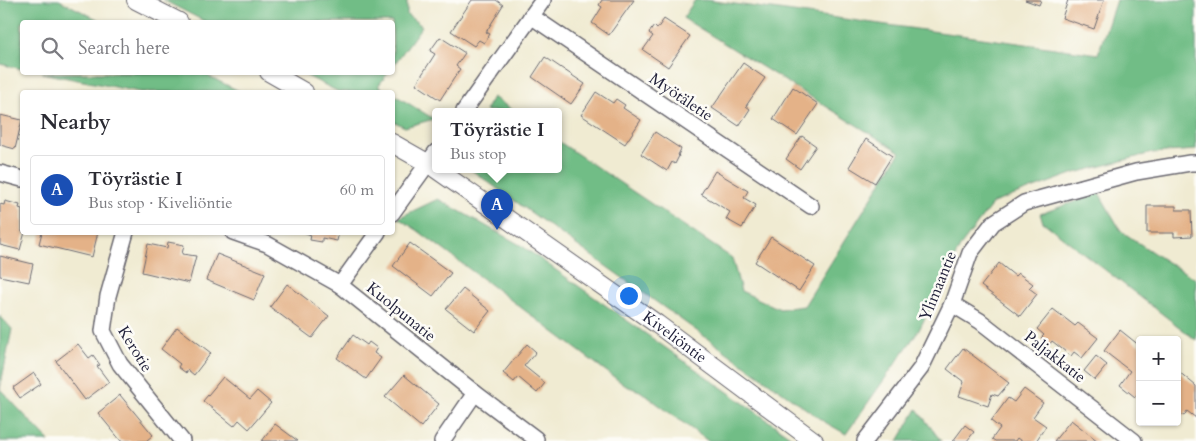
<!DOCTYPE html>
<html lang="en">
<head>
<meta charset="utf-8">
<style>
  :root { --surface:#fff; --page:#f7f7f7; --text:#2b2b33; --muted:#7c7c81; --line:#e1e1e2; --accent:#0b8043 }
  body { margin:0; font-family:Cardo,serif; background:var(--page); color:var(--text) }
  .controls { position:absolute; right:15px; bottom:15px; display:grid; overflow:hidden; border-radius:5px; box-shadow:0 1px 4px #0004 }
  .controls button { width:45px; height:45px; display:grid; place-items:center; padding:0; border:0; border-bottom:1px solid var(--line); background:var(--surface); color:var(--text); font:25px sans-serif }
  .you { position:absolute; left:628px; top:295px; width:18px; height:18px; margin:-12px; border:4px solid #fff; border-radius:50%; background:#1a73e8; box-shadow:0 0 0 8px #1a73e833 }
  .badge { display:grid; place-items:center; width:32px; height:32px; border-radius:50%; background:var(--accent); color:#fff; font-size:16px; font-weight:700 }
  .pin { position:absolute; translate:-50% -41px; filter:drop-shadow(0 1px 2px #0008) }
  .pin::after { content:''; position:absolute; top:26px; width:18px; height:15px; background:inherit; clip-path:polygon(0 0,100% 0,50% 100%) }
  .popup { position:absolute; left:432px; top:108px; width:130px; height:65px; box-sizing:border-box; display:grid; place-content:center; border-radius:5px; background:var(--surface); filter:drop-shadow(0 1px 4px #0005); font-size:16px; white-space:nowrap; color:var(--muted) }
  .popup b { font-size:19px; color:var(--text) }
  .popup::after { content:''; position:absolute; left:50%; top:100%; margin-left:-10px; border:10px solid transparent; border-top-color:var(--surface) }
  .list { margin:0; padding:0; list-style:none }
  h2 { display:flex; justify-content:space-between; align-items:center; height:65px; margin:0; padding:0 20px; font-size:21px }
  h2 small { font-size:16px; font-weight:400; color:var(--muted) }
  .list li { display:grid; grid-template-columns:32px 1fr auto; gap:15px; align-items:center; box-sizing:border-box; height:70px; margin:0 10px 10px; padding:0 10px; border:1px solid var(--line); border-radius:5px }
  .list b { display:block; font-size:19px; white-space:nowrap }
  .list p { margin:0; font-size:16px; white-space:nowrap; color:var(--muted) }
  .list em { font-size:16px; font-style:normal; color:var(--muted) }
  .icon { flex:none; width:28px; height:28px; fill:none; stroke:currentColor; stroke-width:2; stroke-linecap:round; stroke-linejoin:round }
  .map { position:relative; flex:none; width:1196px; height:441px; overflow:hidden }
  .search { position:absolute; background:var(--surface); box-shadow:0 1px 4px #0004; left:20px; top:20px; width:375px; height:55px; display:flex; align-items:center; gap:12px; box-sizing:border-box; padding:0 18px; border-radius:5px; color:var(--muted); font-size:19px }
  .panel { position:absolute; background:var(--surface); box-shadow:0 1px 4px #0004; left:20px; top:90px; width:375px; height:145px; border-radius:5px }
  .map>svg:first-child { display:block }
</style>
</head>
<body>
<div class="map">
<svg width="1196" height="441" viewBox="0 0 1196 441">
  <rect width="100%" height="100%" fill="#fdfcf7"/>
  <filter id="ink" filterUnits="userSpaceOnUse"><feTurbulence type="fractalNoise" baseFrequency=".02" numOctaves="2"/><feDisplacementMap in="SourceGraphic" scale="10" xChannelSelector="R" yChannelSelector="G"/><feConvolveMatrix kernelMatrix="1 2 1 2 8 2 1 2 1" color-interpolation-filters="sRGB"/></filter>
  <filter id="wash" filterUnits="userSpaceOnUse"><feTurbulence type="fractalNoise" baseFrequency=".0096" numOctaves="4" result="noise"/><feDisplacementMap in="SourceGraphic" scale="20" xChannelSelector="R" yChannelSelector="G"/><feGaussianBlur stdDeviation="1.12" result="paint"/><feColorMatrix in="noise" values="0 0 0 0 0 0 0 0 0 0 0 0 0 0 0 0 0 1.4 0 .05"/><feComposite in="paint" operator="in"/></filter>
  <g filter="url(#wash)">
    <rect width="100%" height="100%" fill="#f0ebd2"/>
    <g fill="#71bd86" stroke="#4a7060">
      <path d="M0,0H59L103,22H22V69L0,64Z"/>
      <path d="M163,0H407V15L422,26L393,66L392,22H206Z"/>
      <path d="M695,0H706L1098,54L1116,0H1196V150L1152,153L1075,173L993,203L961,245L919,330L846,434L823,421L470,169H558V141L732,258L741,291L780,309L804,306L900,152L683,18Z"/>
      <path d="M42,73H202L241,92H140Z"/>
      <path d="M301,73H388L378,86L389,92H339Z"/>
      <path d="M393,94L434,119L405,127L393,121Z"/>
      <path d="M493,97L514,111H485Z"/>
      <path d="M1099,193L1121,231L1164,260L1196,279V340L1043,222L1040,214Z"/>
      <path d="M438,199L522,246L797,441H708L640,391L626,386L417,230L398,218Z"/>
      <path d="M0,316L12,329L0,389L49,441H0Z"/>
      <path d="M917,409L941,441H898Z"/>
    </g>
    <g id="blocks">
      <g fill="#e4b288">
        <path d="M472,0H496L503,5L486,32L490,34L484,43L479,40L474,46L451,31Z"/>
        <path d="M602,0H634L609,35L592,23L602,7L599,5Z"/>
        <path d="M1025,0H1041L1039,5Z"/>
        <path d="M1068,0H1104L1094,29L1062,18Z"/>
        <path d="M664,19L690,36L668,67L643,50L653,36L649,33L654,26L657,29Z"/>
        <path d="M440,37L465,53L456,66L460,69L440,100L416,84L435,54L430,51Z"/>
        <path d="M545,57L585,84L571,104L532,77Z"/>
        <path d="M743,63L765,78L746,106L750,109L739,126L712,108Z"/>
        <path d="M793,87L818,104L797,135L773,119Z"/>
        <path d="M596,92L613,103L616,99L625,105L623,108L641,120L625,144L581,115Z"/>
        <path d="M0,115L22,120L15,149L0,145Z"/>
        <path d="M655,132L681,149L678,155L679,156L675,164L672,162L667,171L641,154Z"/>
        <path d="M802,136L816,146L800,169L786,159Z"/>
        <path d="M866,139L892,156L875,183L849,167Z"/>
        <path d="M715,171L748,191L744,198L756,205L742,228L726,219L730,212L701,194Z"/>
        <path d="M5,201L20,205L19,208L22,209V232H25L20,250L0,245V204L4,205Z"/>
        <path d="M1147,206H1176V210H1191L1192,236L1174,237V233H1147Z"/>
        <path d="M42,232H98L92,257L39,244Z"/>
        <path d="M303,232H339L337,241L322,238V242L310,240L311,235Z"/>
        <path d="M771,237L815,266L799,291L755,262Z"/>
        <path d="M168,242L184,245L182,254L196,256L189,283L142,272L148,244L167,248Z"/>
        <path d="M410,243L451,273L433,296L393,266Z"/>
        <path d="M217,254L265,273L254,300L206,280Z"/>
        <path d="M0,256L33,264L29,282L0,276Z"/>
        <path d="M999,263L1015,276L1018,273L1033,284L1029,288L1037,294L1020,316L981,286Z"/>
        <path d="M287,284L329,316L312,338L270,307Z"/>
        <path d="M463,289L490,311L474,331L446,309Z"/>
        <path d="M1053,309L1075,326L1078,323L1098,338L1082,358L1074,352L1071,356L1052,341L1049,345L1041,338L1044,335L1037,329Z"/>
        <path d="M177,327L211,353L194,375L188,370L186,373L178,367L180,364L161,349Z"/>
        <path d="M1120,330L1140,346V391L1135,397L1120,385L1130,371L1104,351Z"/>
        <path d="M353,335L367,345L369,342L377,348L374,353L381,358L366,379L337,358Z"/>
        <path d="M78,344L89,358L93,355L100,365L97,366L109,382L85,400L56,361Z"/>
        <path d="M527,344L536,352L524,366L545,383L537,393L518,377L514,382L503,373Z"/>
        <path d="M963,348L1009,383L998,396L992,394L988,406L959,396L964,382L947,369Z"/>
        <path d="M1096,356L1107,365L1095,380L1084,371Z"/>
        <path d="M1178,371L1196,386V418L1187,411L1184,416L1177,411V373Z"/>
        <path d="M34,373L41,384L20,398L13,388Z"/>
        <path d="M404,375L439,404L421,427L385,397Z"/>
        <path d="M223,377L250,399L257,391L271,403L249,429L239,420L234,426L203,401Z"/>
        <path d="M1024,389L1043,403L1033,417L1046,426L1036,441H1021L1017,438L1015,441H995L992,439L1000,428L991,421L1008,398L1014,402Z"/>
        <path d="M120,395L153,435L146,441H121L98,413Z"/>
        <path d="M1071,420L1098,441H1054Z"/>
        <path d="M275,424L298,441H262Z"/>
        <path d="M965,425L974,432L967,441H953Z"/>
      </g>
    </g>
  </g>
  <g filter="url(#ink)">
    <use href="#blocks" fill-opacity="0" stroke="#6a6870" stroke-width="1"/>
    <g fill="none" stroke-linecap="round" stroke-linejoin="round">
      <g stroke="#6a6870" stroke-width="18">
        <g id="minor">
          <path d="M531,16L811,206"/>
          <path d="M464,111L543,0"/>
          <path d="M0,173L22,179"/>
          <path d="M392,213L436,152"/>
          <path d="M126,232L108,296L103,331L120,364L182,441"/>
          <path d="M233,232L267,244L340,285L475,393L536,439"/>
          <path d="M340,285L378,232"/>
          <path d="M952,304L980,321L1134,441"/>
          <path d="M442,441L475,393"/>
          <path d="M865,441L921,368L952,304L970,253L993,223L1024,203L1136,172L1190,163H1196"/>
        </g>
      </g>
      <g stroke="#6a6870" stroke-width="20">
        <g id="tertiary">
          <path d="M136,0L179,22"/>
          <path d="M269,72L304,92"/>
          <path d="M392,143L436,168"/>
          <path id="s1" d="M436,169L657,324L814,441"/>
        </g>
      </g>
      <use href="#minor" stroke="#fff" stroke-width="15"/>
      <use href="#tertiary" stroke="#fff" stroke-width="18"/>
    </g>
  </g>
  <g text-anchor="middle" dominant-baseline="central" stroke-width="5" stroke-linejoin="round" paint-order="stroke">
    <g font-size="16" fill="#22223b" stroke="#fdfcf7">
      <text transform="translate(681 97) rotate(34)">Myötäletie</text>
      <text transform="translate(938 286) rotate(-68)">Ylimaantie</text>
      <text transform="translate(401 312) rotate(39)">Kuolpunatie</text>
      <text stroke="none"><textPath href="#s1" startOffset="292">Kiveliöntie</textPath></text>
      <text transform="translate(135 349) rotate(58)">Kerotie</text>
      <text transform="translate(1055 357) rotate(38)">Paljakkatie</text>
    </g>
  </g>
</svg>
<div class="controls">
<button>+</button>
<button>−</button>
</div>
<div class="you"></div>
<div class="pin badge" style="left:497px;top:230px;background:#1a4fb4">A</div>
<div class="popup"><b>Töyrästie I</b>Bus stop</div>
<div class="search"><svg class="icon" aria-label="search" viewBox="0 0 24 24"><circle cx="10" cy="10" r="6"/><path d="M15 15l6 6"/></svg>Search here</div>
<section class="panel">
<h2>Nearby<small></small></h2>
<ul class="list">
<li><span class="badge" style="background:#1a4fb4">A</span><div><b>Töyrästie I</b><p>Bus stop · Kiveliöntie</p></div><em>60 m</em></li>
</ul>
</section>
</div>
</body>
</html>
